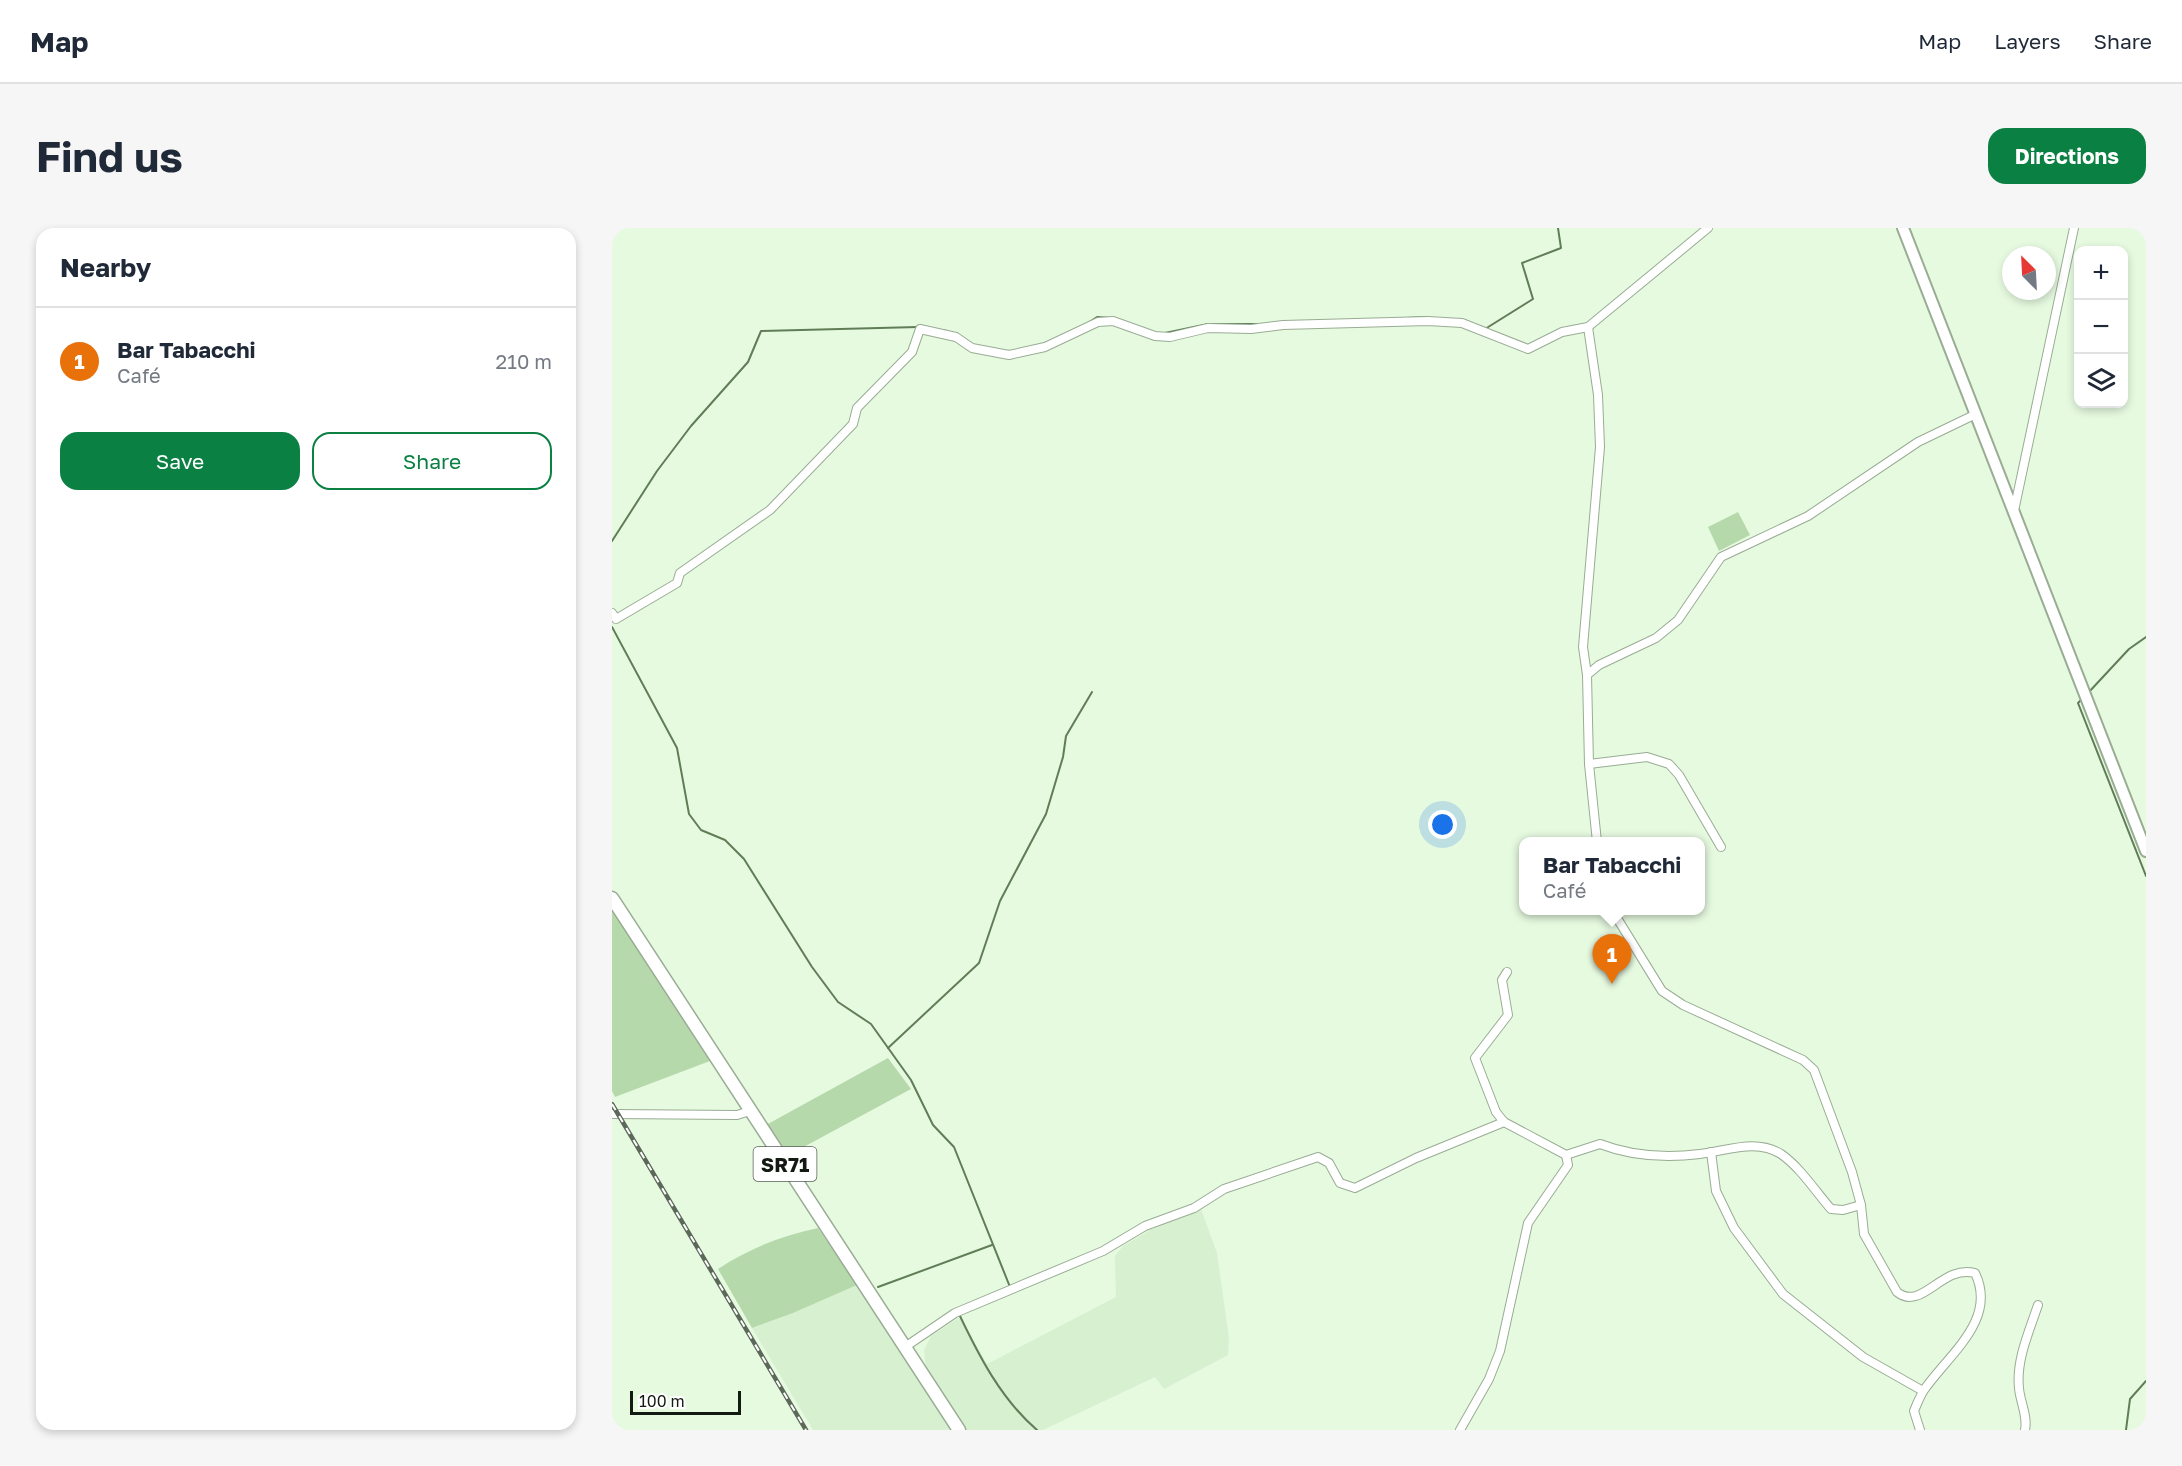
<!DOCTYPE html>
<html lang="en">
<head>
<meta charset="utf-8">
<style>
  :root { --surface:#fff; --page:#f6f6f7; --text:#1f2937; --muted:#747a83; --line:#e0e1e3; --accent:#0b8043 }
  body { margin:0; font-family:"Golos Text",sans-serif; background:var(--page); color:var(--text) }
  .controls { position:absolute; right:18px; top:18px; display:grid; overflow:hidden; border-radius:12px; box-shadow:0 3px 9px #0003 }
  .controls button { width:54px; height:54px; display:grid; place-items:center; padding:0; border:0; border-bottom:2px solid var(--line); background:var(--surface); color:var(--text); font:30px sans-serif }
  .compass { position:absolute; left:1390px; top:18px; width:54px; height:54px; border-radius:50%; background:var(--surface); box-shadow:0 3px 9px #0003; rotate:336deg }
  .scale { position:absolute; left:18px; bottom:15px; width:111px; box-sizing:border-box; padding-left:6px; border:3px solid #131a11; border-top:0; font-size:16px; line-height:21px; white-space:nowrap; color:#131a11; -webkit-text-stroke:4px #fff; paint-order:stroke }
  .you { position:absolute; left:831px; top:597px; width:21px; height:21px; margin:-15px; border:4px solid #fff; border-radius:50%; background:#1a73e8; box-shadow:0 0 0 9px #1a73e833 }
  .badge { display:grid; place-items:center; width:39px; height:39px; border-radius:50%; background:var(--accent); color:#fff; font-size:20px; font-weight:700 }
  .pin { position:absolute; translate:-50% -50px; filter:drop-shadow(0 2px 3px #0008) }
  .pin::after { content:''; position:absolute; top:32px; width:21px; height:18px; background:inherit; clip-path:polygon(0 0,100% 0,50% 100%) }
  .popup { position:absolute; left:907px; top:609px; width:186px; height:78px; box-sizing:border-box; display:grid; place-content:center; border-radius:12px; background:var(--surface); filter:drop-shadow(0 2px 4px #0005); font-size:20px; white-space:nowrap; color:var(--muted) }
  .popup b { font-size:22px; color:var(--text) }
  .popup::after { content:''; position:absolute; left:50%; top:100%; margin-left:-12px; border:12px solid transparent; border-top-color:var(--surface) }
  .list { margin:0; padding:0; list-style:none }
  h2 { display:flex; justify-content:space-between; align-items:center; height:78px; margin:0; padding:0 24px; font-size:26px }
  h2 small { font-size:20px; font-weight:400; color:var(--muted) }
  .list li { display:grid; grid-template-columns:39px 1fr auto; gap:18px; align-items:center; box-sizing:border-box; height:108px; padding:0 24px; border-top:2px solid var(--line) }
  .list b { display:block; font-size:22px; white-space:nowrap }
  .list p { margin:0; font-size:20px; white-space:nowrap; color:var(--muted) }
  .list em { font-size:20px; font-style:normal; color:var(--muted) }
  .actions { display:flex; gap:12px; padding:18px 24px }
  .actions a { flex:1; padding:14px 0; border:2px solid var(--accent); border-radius:18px; text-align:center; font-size:21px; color:var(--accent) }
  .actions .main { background:var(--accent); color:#fff }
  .icon { flex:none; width:33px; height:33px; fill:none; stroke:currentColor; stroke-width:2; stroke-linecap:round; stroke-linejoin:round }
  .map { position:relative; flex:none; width:1534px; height:1202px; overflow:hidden; border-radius:18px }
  header { display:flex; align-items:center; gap:36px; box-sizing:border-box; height:84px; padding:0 30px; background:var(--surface); border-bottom:2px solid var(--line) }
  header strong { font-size:28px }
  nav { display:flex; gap:33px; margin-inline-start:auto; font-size:21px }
  .intro { display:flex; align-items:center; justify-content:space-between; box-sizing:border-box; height:144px; padding:0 36px }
  h1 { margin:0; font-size:42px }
  .button { padding:15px 27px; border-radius:18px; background:var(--accent); color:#fff; font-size:21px; font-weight:700 }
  main { display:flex; gap:36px; padding:0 36px }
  aside { flex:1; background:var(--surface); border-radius:18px; box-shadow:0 3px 9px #0003 }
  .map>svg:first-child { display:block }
</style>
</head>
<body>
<header>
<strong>Map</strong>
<nav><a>Map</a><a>Layers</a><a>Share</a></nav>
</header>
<div class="intro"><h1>Find us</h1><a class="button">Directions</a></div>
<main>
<aside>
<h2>Nearby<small></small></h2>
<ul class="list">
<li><span class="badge" style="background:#e8710a">1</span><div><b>Bar Tabacchi</b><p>Café</p></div><em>210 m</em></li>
</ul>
<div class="actions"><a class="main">Save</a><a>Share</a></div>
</aside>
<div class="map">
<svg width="1534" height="1202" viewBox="0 0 1534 1202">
  <rect width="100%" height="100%" fill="#e6fae0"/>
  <g fill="#d7f0d0">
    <path d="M589,981L605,1025L617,1110L616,1127L552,1161L543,1149L431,1202H354L314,1141L312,1122L319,1108L348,1089L375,1136L504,1069L503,1028L511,1018L540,1001Z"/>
    <path d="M245,1057L342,1202H201L140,1100L181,1085Z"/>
  </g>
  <g fill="#b6d9ab">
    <path d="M1126,284L1138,307L1107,323L1096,299Z"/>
    <path d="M0,681L98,833L3,869L0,863Z"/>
    <path d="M276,830L299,861L175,928L154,897Z"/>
    <path d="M206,1000L245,1057L181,1085L140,1100L106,1041C138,1020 169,1008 206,1000Z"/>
  </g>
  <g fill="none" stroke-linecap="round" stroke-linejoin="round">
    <g stroke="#607d57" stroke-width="2">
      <path d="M794,90L816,89"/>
      <path d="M684,93H705"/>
      <path d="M476,95L485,89L499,90"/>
      <path d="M323,101L335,103"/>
      <path d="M873,101L921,71L910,35L949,20L946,0"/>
      <path d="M553,105L596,96H645"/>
      <path d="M0,313L45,243L79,198L136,134L149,103L306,99"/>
      <path d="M0,399L65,520L77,586L89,602L113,612L132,631L200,739L226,774L259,796L299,852L321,897L342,919L398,1059"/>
      <path d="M1476,465L1517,421L1534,409"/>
      <path d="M1470,471L1466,475L1534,648"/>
      <path d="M276,820L367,735L388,673L434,586L451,529L454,508L480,464"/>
      <path d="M266,1059L380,1017"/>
      <path d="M347,1086C367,1128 389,1171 425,1202"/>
      <path d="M1514,1202L1518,1171L1534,1153"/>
    </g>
    <g stroke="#99ac94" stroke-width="10">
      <g id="street">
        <path d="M1402,283L1462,0"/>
        <path d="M0,385L4,391L65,355L68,345L158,282L241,196L245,180L300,124L308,101L344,109L360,120L397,127L433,119L486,94L501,93L543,108L558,109L596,100L639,101L671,97L816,93L850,95L916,121L950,104L976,99L1096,0"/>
        <path d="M975,447L971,419L988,219L986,167L976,99"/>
        <path d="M977,536L1035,529L1057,536L1067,547L1109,619"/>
        <path d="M985,614L977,536L975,447L987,437L1044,410L1066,392L1109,329L1196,288L1306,214L1362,187"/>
        <path d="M1000,682L1050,763L1071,777L1191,832L1202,842L1240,944L1249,977L1252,1006L1285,1064C1310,1084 1330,1036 1363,1045C1386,1092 1336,1127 1312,1162C1308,1168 1305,1176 1302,1183L1308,1202"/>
        <path d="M895,744L890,752L896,787L863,830L884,884L892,894L954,927L988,916C1019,928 1055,930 1088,926C1115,923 1144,910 1169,926C1188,939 1204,964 1219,981L1231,982L1249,977"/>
        <path d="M0,886L125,887L138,883"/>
        <path d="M1099,924L1104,963L1122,1000L1171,1066L1251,1129L1311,1163"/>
        <path d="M293,1119L343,1085L491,1023L533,998L582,980L612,961L706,929L717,935L728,955L743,960L804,930L892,894"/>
        <path d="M848,1202L877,1151L888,1123L916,995L956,937L954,927"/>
        <path d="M1413,1202C1416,1188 1408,1174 1407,1160C1404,1132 1417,1104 1426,1077"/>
      </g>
    </g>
    <g stroke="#99ac94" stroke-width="14">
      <path id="secondary" d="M1291,0L1534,623"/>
    </g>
    <g stroke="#99ac94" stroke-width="15">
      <path id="primary" d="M0,670L347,1202"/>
    </g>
    <use href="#street" stroke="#fff" stroke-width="8"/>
    <use href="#secondary" stroke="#fff" stroke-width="10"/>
    <use href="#primary" stroke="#fff" stroke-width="12"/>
    <g stroke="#5c6859" stroke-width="4.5">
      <path id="rail" d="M0,876L194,1202"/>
    </g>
    <use href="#rail" stroke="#fff" stroke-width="2" stroke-dasharray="7" stroke-linecap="butt"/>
  </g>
  <g text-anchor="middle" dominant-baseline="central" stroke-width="4.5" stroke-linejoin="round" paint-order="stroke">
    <rect fill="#fff" stroke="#5a5f58" stroke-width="1.5" x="141.5" y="919" width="63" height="34" rx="4.5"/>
    <g font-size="20" font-weight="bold" fill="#131a11">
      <text x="173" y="936">SR71</text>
    </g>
  </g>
</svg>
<div class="controls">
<button>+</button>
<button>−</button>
<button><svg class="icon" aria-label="layers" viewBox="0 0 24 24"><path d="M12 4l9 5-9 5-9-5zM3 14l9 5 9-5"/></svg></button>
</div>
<svg class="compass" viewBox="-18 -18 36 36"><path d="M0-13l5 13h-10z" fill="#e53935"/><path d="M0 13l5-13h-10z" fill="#747a83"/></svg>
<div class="scale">100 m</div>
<div class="you"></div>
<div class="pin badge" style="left:1000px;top:756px;background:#e8710a">1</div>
<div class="popup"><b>Bar Tabacchi</b>Café</div>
</div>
</main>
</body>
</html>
